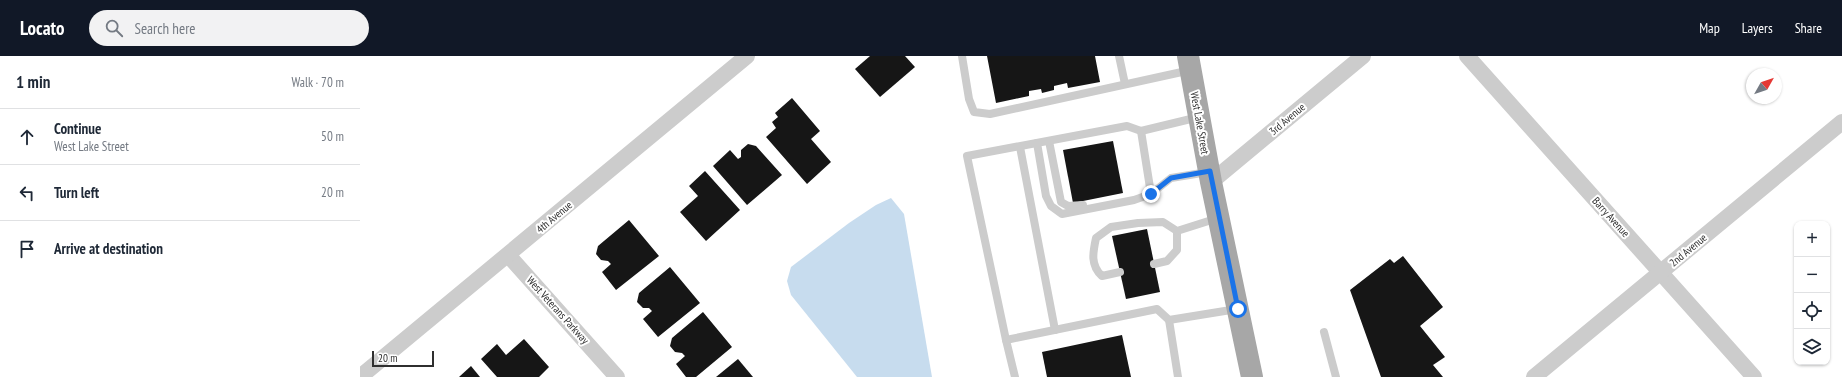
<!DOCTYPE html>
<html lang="en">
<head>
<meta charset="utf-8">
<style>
  :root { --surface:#fff; --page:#f2f2f3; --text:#1f2937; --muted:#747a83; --line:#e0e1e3; --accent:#111827 }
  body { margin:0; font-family:"PT Sans Narrow",sans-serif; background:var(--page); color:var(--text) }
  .controls { position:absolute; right:12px; bottom:12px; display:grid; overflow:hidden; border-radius:8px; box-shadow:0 1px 3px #0004 }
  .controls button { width:36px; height:36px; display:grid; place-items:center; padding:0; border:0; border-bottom:1px solid var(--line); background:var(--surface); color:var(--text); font:20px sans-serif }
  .compass { position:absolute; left:1386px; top:12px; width:36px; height:36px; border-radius:50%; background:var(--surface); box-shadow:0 1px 3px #0004; rotate:50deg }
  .scale { position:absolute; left:12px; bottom:10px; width:62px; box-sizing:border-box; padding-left:4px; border:2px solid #2f2f2f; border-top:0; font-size:11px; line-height:14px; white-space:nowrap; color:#2f2f2f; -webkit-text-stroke:3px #fff; paint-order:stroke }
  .stop { position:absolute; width:12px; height:12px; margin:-9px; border:3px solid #1a73e8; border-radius:50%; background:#fff }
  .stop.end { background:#1a73e8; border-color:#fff; box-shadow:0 1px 4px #0008 }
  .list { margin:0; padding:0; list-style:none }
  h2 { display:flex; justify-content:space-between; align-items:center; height:52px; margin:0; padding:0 16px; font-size:17px }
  h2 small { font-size:13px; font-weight:400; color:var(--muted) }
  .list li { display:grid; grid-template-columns:26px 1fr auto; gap:12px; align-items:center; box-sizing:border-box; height:56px; padding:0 16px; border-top:1px solid var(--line) }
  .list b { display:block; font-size:15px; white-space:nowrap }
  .list p { margin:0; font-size:13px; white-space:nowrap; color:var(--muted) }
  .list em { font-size:13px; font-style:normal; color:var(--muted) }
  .icon { flex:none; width:22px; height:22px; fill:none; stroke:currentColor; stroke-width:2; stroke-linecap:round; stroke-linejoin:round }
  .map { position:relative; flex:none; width:1482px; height:321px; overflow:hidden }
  header { display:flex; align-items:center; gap:24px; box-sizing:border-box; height:56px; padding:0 20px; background:var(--accent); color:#fff }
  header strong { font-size:19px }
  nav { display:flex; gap:22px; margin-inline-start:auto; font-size:14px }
  .search { width:280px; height:36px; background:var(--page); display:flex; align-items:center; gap:10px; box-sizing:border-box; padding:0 14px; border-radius:22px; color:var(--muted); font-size:15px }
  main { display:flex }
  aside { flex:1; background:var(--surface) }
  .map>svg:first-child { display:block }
</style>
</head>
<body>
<header>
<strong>Locato</strong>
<div class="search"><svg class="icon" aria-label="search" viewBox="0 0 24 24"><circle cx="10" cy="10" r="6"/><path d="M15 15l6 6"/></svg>Search here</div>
<nav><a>Map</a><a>Layers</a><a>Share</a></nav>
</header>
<main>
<aside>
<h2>1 min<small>Walk · 70 m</small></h2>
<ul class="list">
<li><svg class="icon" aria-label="ahead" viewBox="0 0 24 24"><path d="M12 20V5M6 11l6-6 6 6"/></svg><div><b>Continue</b><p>West Lake Street</p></div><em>50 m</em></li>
<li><svg class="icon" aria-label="left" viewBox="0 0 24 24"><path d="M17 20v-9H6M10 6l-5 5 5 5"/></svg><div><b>Turn left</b></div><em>20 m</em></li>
<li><svg class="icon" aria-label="arrive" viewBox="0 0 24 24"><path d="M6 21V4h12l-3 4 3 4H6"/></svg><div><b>Arrive at destination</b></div></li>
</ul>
</aside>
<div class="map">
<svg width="1482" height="321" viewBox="0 0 1482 321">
  <rect width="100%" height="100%" fill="#fff"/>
  <path fill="#c7dcee" d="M531,142L544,158L572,321H497L431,239L427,225L431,211L489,167L516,149Z"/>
  <g fill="#161616">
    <path d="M510,0H545L555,11L520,41L495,13Z"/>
    <path d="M627,0H735L740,26L708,32L707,27L694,30V34L682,37L681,33L669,35V40L636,47Z"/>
    <path d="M432,42L460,75L451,83L471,106L447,128L406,81L416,72L412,66L418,61L415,57Z"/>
    <path d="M753,85L763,137L713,147L703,94Z"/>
    <path d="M388,88L396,90L422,119L387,149L353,110L370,94L378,103L381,101V94Z"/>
    <path d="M345,115L380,154L346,185L320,156L338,140L329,130Z"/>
    <path d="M269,164L299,200L256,234L242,216L251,208L248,205L241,204L236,198L238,190Z"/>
    <path d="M787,173L800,236L766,243L752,180Z"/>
    <path d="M1043,200L1083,251L1060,270L1085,301L1073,309L1083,321H1021L990,234L1030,203L1034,207Z"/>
    <path d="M310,211L340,247L298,281L283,263L292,255L289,252H283L277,246L279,237Z"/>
    <path d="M343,256L372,291L336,321H326L316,308L325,300L322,297L315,296L310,290L312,282Z"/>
    <path d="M762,279L771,321H687L682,296Z"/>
    <path d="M164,283L189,311L179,321H137L121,303L137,288L146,299Z"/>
    <path d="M378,303L393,321H356Z"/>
    <path d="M111,310L120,321H99Z"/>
  </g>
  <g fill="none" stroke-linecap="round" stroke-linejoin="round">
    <g stroke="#ccc" stroke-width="8">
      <path d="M602,0L609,43L614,56L630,58L831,14"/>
      <path d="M759,0L765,28"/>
      <path d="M781,75L791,138"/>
      <path d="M689,85L701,146L708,150L723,149"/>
      <path d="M677,87L686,140L691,150L702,158L774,144L791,138L811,122L848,116"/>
      <path d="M660,91L695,274"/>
      <path d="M794,208L807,205L817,194V175"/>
      <path d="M760,216L742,220C730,209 733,196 736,182L751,171L778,167L803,166L817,175L858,162"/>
      <path d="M809,264L818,321"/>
      <path d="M964,276L976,321"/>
      <path d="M646,284L607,100L767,70L781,75L839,61"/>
      <path d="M655,321L646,284L797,253L809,264L877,253"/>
    </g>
    <g stroke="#ccc" stroke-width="16">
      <path d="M1107,0L1394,321"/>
      <path d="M851,126L1003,0"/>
      <path d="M148,199L257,321"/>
      <path d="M0,321L387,0"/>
      <path d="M1174,321L1482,66"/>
    </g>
    <path stroke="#a7a7a7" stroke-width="22" d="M828,0L851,126L892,321"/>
  </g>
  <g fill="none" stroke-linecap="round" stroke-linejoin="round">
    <path stroke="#1a73e8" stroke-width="5" d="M791,138L811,122L850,115L878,253"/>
  </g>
  <g text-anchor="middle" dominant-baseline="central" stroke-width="4" stroke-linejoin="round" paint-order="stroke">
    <g font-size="11" fill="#2f2f2f" stroke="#fff">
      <text transform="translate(927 63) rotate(-40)">3rd Avenue</text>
      <text transform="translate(840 67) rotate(80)">West Lake Street</text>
      <text transform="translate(194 161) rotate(-40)">4th Avenue</text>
      <text transform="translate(1251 161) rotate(48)">Barry Avenue</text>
      <text transform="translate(1328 194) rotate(-40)">2nd Avenue</text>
      <text transform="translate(198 254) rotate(48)">West Veterans Parkway</text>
    </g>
  </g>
</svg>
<div class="controls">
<button>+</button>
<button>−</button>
<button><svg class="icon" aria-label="locate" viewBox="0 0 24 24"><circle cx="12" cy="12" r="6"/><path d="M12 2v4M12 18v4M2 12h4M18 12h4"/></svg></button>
<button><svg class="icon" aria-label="layers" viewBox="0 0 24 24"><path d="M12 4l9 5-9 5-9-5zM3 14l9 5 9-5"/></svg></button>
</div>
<svg class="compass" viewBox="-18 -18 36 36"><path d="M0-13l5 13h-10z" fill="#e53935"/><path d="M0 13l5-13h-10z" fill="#747a83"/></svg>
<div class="scale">20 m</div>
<div class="stop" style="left:878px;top:253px"></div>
<div class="stop end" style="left:791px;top:138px"></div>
</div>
</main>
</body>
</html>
